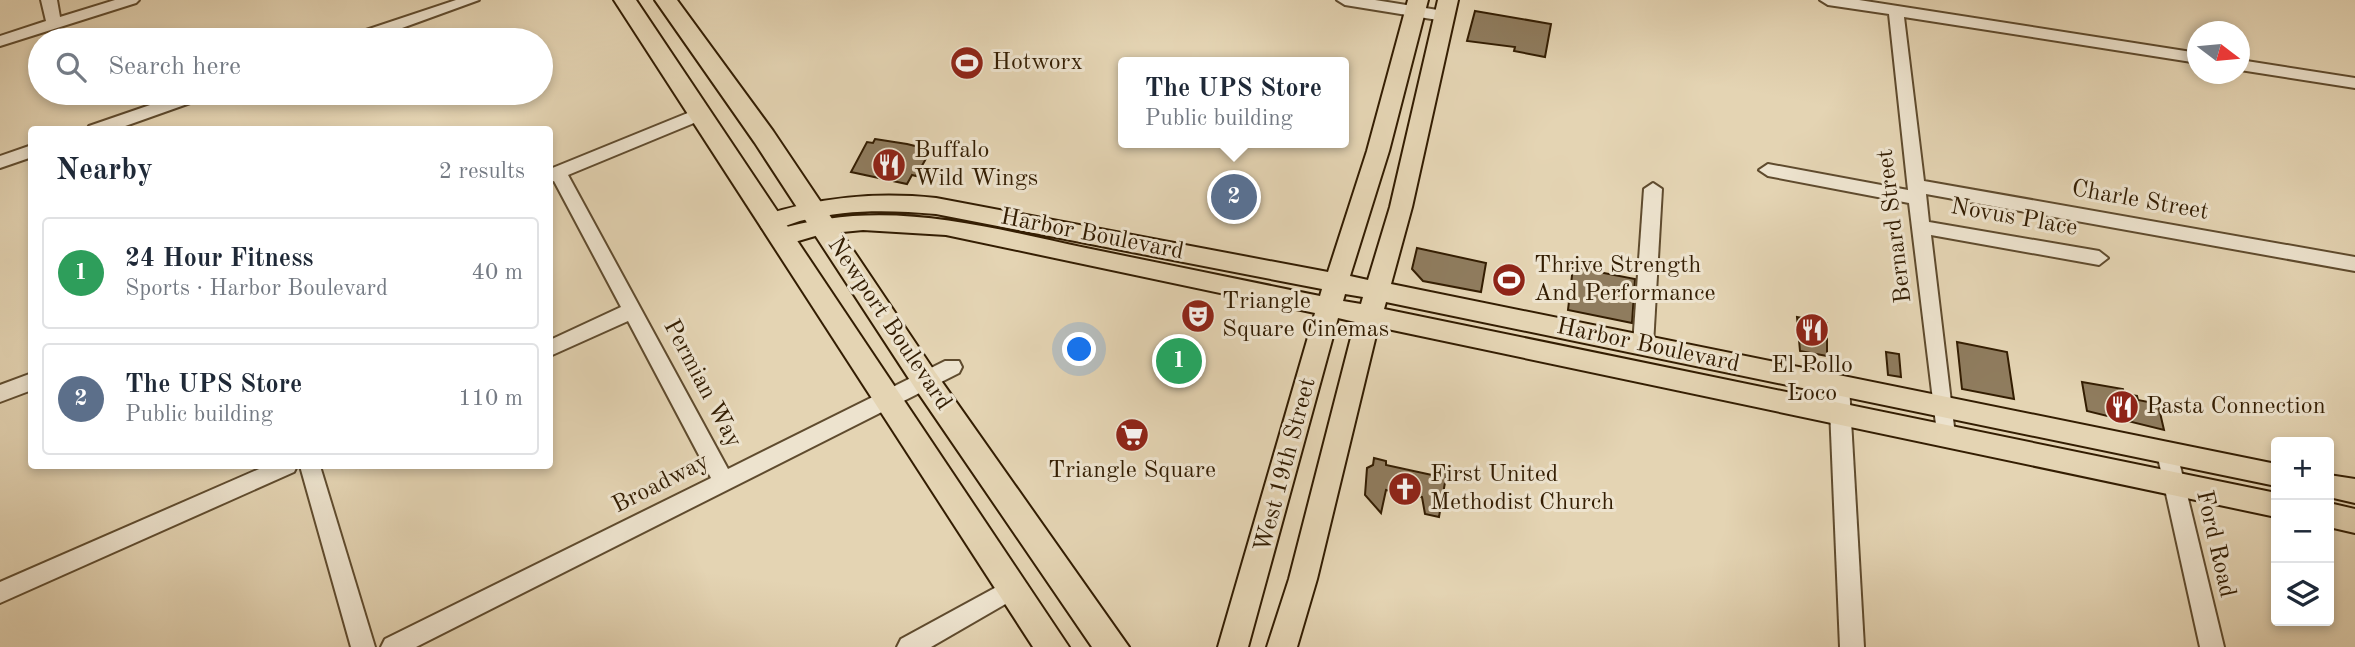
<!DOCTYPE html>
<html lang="en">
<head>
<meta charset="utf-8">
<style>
  :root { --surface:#fff; --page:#f6f6f7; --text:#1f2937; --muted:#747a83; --line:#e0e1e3; --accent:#8f2418 }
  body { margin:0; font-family:"Old Standard TT",serif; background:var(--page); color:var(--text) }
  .controls { position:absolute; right:21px; bottom:21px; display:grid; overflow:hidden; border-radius:7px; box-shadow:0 4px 10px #0003 }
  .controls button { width:63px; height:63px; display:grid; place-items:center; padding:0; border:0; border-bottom:2px solid var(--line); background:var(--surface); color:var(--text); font:35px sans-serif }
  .compass { position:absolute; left:2187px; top:21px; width:63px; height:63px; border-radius:50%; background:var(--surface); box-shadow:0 4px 10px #0003; rotate:106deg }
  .you { position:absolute; left:1080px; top:350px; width:24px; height:24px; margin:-18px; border:5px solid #fff; border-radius:50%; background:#1a73e8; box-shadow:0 0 0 10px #1a73e833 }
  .badge { display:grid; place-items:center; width:46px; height:46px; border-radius:50%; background:var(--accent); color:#fff; font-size:23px; font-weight:700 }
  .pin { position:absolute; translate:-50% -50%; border:4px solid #fff; box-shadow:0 2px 7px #0006 }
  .popup { position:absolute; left:1118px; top:57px; width:231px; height:91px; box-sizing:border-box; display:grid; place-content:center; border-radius:7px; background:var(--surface); filter:drop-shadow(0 2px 5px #0005); font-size:23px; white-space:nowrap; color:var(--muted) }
  .popup b { font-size:26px; color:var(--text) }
  .popup::after { content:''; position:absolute; left:50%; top:100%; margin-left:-14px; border:14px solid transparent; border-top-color:var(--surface) }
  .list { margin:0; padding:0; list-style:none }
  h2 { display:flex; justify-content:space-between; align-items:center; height:91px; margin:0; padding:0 28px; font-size:30px }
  h2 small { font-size:23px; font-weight:400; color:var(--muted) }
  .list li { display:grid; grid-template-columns:46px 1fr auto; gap:21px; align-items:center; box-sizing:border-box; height:112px; margin:0 14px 14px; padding:0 14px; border:2px solid var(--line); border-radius:7px }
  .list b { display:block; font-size:26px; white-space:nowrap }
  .list p { margin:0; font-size:23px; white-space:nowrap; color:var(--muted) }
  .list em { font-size:23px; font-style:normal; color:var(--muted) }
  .icon { flex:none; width:38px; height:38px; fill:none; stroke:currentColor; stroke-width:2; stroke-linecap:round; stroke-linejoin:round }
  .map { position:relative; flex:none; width:2355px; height:647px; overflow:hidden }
  .search { position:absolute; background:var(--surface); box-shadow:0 4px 10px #0003; left:28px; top:28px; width:525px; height:77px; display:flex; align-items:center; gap:18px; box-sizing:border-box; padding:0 24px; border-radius:38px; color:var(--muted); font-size:26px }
  .panel { position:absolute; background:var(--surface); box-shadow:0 4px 10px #0003; left:28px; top:126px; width:525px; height:343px; border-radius:7px }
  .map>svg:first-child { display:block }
</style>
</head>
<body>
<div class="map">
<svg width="2355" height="647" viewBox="0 0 2355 647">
  <rect width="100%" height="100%" fill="#e4d4b3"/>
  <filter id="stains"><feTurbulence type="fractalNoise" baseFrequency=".00286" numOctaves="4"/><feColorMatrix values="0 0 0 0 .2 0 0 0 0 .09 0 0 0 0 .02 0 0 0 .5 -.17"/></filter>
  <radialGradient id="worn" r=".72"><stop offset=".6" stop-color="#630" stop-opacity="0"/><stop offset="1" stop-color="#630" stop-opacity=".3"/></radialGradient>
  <g fill="#8f7c5e" stroke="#331d02" stroke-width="2">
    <path d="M1475,11L1551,24L1545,57L1514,51L1515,47L1467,41Z"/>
    <path d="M875,139L907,144L931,150L916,176L912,175L907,184L851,172L867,142L873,143Z"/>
    <path d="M1417,248L1486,263L1481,292L1423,281L1412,269Z"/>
    <path d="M1573,267L1635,279L1632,323L1568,310Z"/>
    <path d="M1797,317L1827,323V356L1800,351Z"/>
    <path d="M1957,342L2007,352L2014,399L1962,389Z"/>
    <path d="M1886,352L1899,354L1901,377L1888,375Z"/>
    <path d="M2082,382L2123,389L2124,394L2137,396L2138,400L2158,404L2164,430L2087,411Z"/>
    <path d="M1374,458L1386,461V465L1432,475L1433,467L1447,471L1439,517L1425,514L1422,497L1386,490L1381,513L1365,495L1367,468L1373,465Z"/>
  </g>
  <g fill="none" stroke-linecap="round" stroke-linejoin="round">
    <g stroke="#5f4b2e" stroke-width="4">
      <g id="minor">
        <path d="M41,0H57L60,17L115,0H139L136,3L0,46V36L46,21Z"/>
        <path d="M456,0H479L369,40H346L348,36Z"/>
        <path d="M1337,0H1375L1444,11L1452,16L1444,21L1345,5Z"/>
        <path d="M1820,0H1859L2198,53V63L1904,17L1924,181L2355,257V271L1926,194L1929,222L2099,251L2108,258L2099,265L1931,235L1955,435L1952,441L1945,444L1938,441L1909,203L1768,176L1759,170L1768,164L1908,190L1889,14L1828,5Z"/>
        <path d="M2240,60L2355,78V88L2240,70Z"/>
        <path d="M185,93H209L207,97L114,130H87L89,126Z"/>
        <path d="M700,108L708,114L706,118L568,175L728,469L945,361H959L962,367L959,373L416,647H381L385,639L711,478L628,321L550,356V340L621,307L554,181L550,182V169Z"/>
        <path d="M32,145V157L0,168V156Z"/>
        <path d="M1653,183L1662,189L1653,345L1650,350H1636L1633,345L1644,189Z"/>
        <path d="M32,373V390L0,402V385Z"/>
        <path d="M1839,377L1846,379L1849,385L1864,647H1840L1829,385L1832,379Z"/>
        <path d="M2167,444L2174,447L2177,453L2224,647H2200L2157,453L2160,447Z"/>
        <path d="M266,466H297L294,472L0,603V582Z"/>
        <path d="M300,466H320L375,647H351Z"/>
        <path d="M1013,578L1021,581L1024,588L1021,595L931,647H897L901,639Z"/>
      </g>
    </g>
    <g stroke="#331d02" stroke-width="4">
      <g id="major">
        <path d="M1408,0H1428L1389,151L1350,276L1368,280L1390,207L1438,0H1458L1412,207L1391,284L2276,464V486L1386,302L1384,309L2276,493V517L1378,327L1317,579L1297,647H1267L1289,579L1355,322L1338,318L1248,647H1218L1315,313L946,235L863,230L822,234L781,246L773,243L769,237L773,231C882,197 978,225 1086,248C1164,264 1242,280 1320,296L1322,289L936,214C891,210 848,209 804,220C790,223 776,232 762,228L759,222L762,216C820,197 875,192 936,198L1328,272L1367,151ZM1345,294L1363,297L1361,304L1343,301Z"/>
        <path d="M2329,475L2355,479V503L2329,497Z"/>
        <path d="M2329,503L2355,509V533L2329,527Z"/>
      </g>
    </g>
    <g stroke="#331d02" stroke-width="4">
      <g id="highway">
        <path d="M614,0H636L1069,647H1033Z"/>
        <path d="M655,0H677L773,131L935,372L1129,647H1092L915,388L755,143Z"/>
      </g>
    </g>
    <use href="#minor" fill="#ede3ce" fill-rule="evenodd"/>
    <use href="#major" fill="#e4d4b3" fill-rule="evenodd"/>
    <use href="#highway" fill="#e4d4b3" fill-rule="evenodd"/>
  </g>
  <defs>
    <g id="stadium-disc" transform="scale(1.75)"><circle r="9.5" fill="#8f2418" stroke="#ede3ce"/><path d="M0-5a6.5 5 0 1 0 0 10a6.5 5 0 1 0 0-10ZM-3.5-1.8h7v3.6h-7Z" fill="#fff"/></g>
    <g id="restaurant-disc" transform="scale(1.75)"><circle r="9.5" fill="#8f2418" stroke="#ede3ce"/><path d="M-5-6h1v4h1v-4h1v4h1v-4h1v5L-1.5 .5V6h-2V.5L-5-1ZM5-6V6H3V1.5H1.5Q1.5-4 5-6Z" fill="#fff"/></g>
    <g id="theatre-disc" transform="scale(1.75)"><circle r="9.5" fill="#8f2418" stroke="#ede3ce"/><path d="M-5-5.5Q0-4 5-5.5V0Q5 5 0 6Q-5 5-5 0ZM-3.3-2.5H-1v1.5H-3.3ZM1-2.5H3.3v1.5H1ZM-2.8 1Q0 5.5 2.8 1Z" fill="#fff"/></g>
    <g id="supermarket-disc" transform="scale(1.75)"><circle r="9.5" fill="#8f2418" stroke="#ede3ce"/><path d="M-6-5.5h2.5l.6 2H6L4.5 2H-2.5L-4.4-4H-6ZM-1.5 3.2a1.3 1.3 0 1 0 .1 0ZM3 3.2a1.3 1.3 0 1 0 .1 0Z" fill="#fff"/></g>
    <g id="church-disc" transform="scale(1.75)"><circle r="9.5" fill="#8f2418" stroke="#ede3ce"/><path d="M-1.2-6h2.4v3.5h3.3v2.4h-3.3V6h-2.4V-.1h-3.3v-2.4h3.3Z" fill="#fff"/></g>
  </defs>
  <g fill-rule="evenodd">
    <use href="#stadium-disc" x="967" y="63"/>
    <use href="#restaurant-disc" x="889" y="165"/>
    <use href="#stadium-disc" x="1509" y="280"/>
    <use href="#theatre-disc" x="1198" y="316"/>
    <use href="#restaurant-disc" x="1812" y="330"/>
    <use href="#restaurant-disc" x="2122" y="407"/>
    <use href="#supermarket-disc" x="1132" y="435"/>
    <use href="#church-disc" x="1405" y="489"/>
  </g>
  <g text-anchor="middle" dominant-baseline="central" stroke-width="6" stroke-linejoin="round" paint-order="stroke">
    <g font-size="24" fill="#331d02" stroke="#ede3ce" text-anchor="start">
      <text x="992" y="63">Hotworx</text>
      <text x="914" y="151">Buffalo<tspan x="914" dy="28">Wild Wings</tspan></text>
      <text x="1534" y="266">Thrive Strength<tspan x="1534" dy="28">And Performance</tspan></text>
      <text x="1222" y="302">Triangle<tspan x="1222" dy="28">Square Cinemas</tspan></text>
      <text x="1812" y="366" text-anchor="middle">El Pollo<tspan x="1812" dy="28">Loco</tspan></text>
      <text x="2146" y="407">Pasta Connection</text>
      <text x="1132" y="471" text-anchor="middle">Triangle Square</text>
      <text x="1430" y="475">First United<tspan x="1430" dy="28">Methodist Church</tspan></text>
    </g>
    <g font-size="24" fill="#331d02" stroke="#ede3ce">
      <text transform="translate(2140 201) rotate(10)">Charle Street</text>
      <text transform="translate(2014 218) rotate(10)">Novus Place</text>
      <text transform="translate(1895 226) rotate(-97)">Bernard Street</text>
      <text transform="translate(1092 235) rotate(11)">Harbor Boulevard</text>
      <text transform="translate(889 324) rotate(56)">Newport Boulevard</text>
      <text transform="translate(1648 346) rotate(12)">Harbor Boulevard</text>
      <text transform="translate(702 384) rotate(62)">Permian Way</text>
      <text transform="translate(1286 465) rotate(-75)">West 19th Street</text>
      <text transform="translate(661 484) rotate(-27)">Broadway</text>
      <text transform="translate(2215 544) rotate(77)">Ford Road</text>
    </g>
  </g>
  <rect width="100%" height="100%" filter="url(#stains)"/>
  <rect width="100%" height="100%" fill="url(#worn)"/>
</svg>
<div class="controls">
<button>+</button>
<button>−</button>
<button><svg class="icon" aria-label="layers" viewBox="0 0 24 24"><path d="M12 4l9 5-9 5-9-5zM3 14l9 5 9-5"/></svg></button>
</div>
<svg class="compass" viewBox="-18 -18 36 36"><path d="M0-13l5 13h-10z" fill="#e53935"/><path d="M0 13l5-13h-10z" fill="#747a83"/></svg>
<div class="you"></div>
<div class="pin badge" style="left:1179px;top:361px;background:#2e9e5b">1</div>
<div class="pin badge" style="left:1234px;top:197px;background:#5c6f8a">2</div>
<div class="popup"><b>The UPS Store</b>Public building</div>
<div class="search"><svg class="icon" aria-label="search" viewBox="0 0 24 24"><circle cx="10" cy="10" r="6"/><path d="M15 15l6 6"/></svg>Search here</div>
<section class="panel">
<h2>Nearby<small>2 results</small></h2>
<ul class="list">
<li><span class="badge" style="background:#2e9e5b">1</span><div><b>24 Hour Fitness</b><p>Sports · Harbor Boulevard</p></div><em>40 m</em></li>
<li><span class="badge" style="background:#5c6f8a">2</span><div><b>The UPS Store</b><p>Public building</p></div><em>110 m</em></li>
</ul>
</section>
</div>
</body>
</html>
